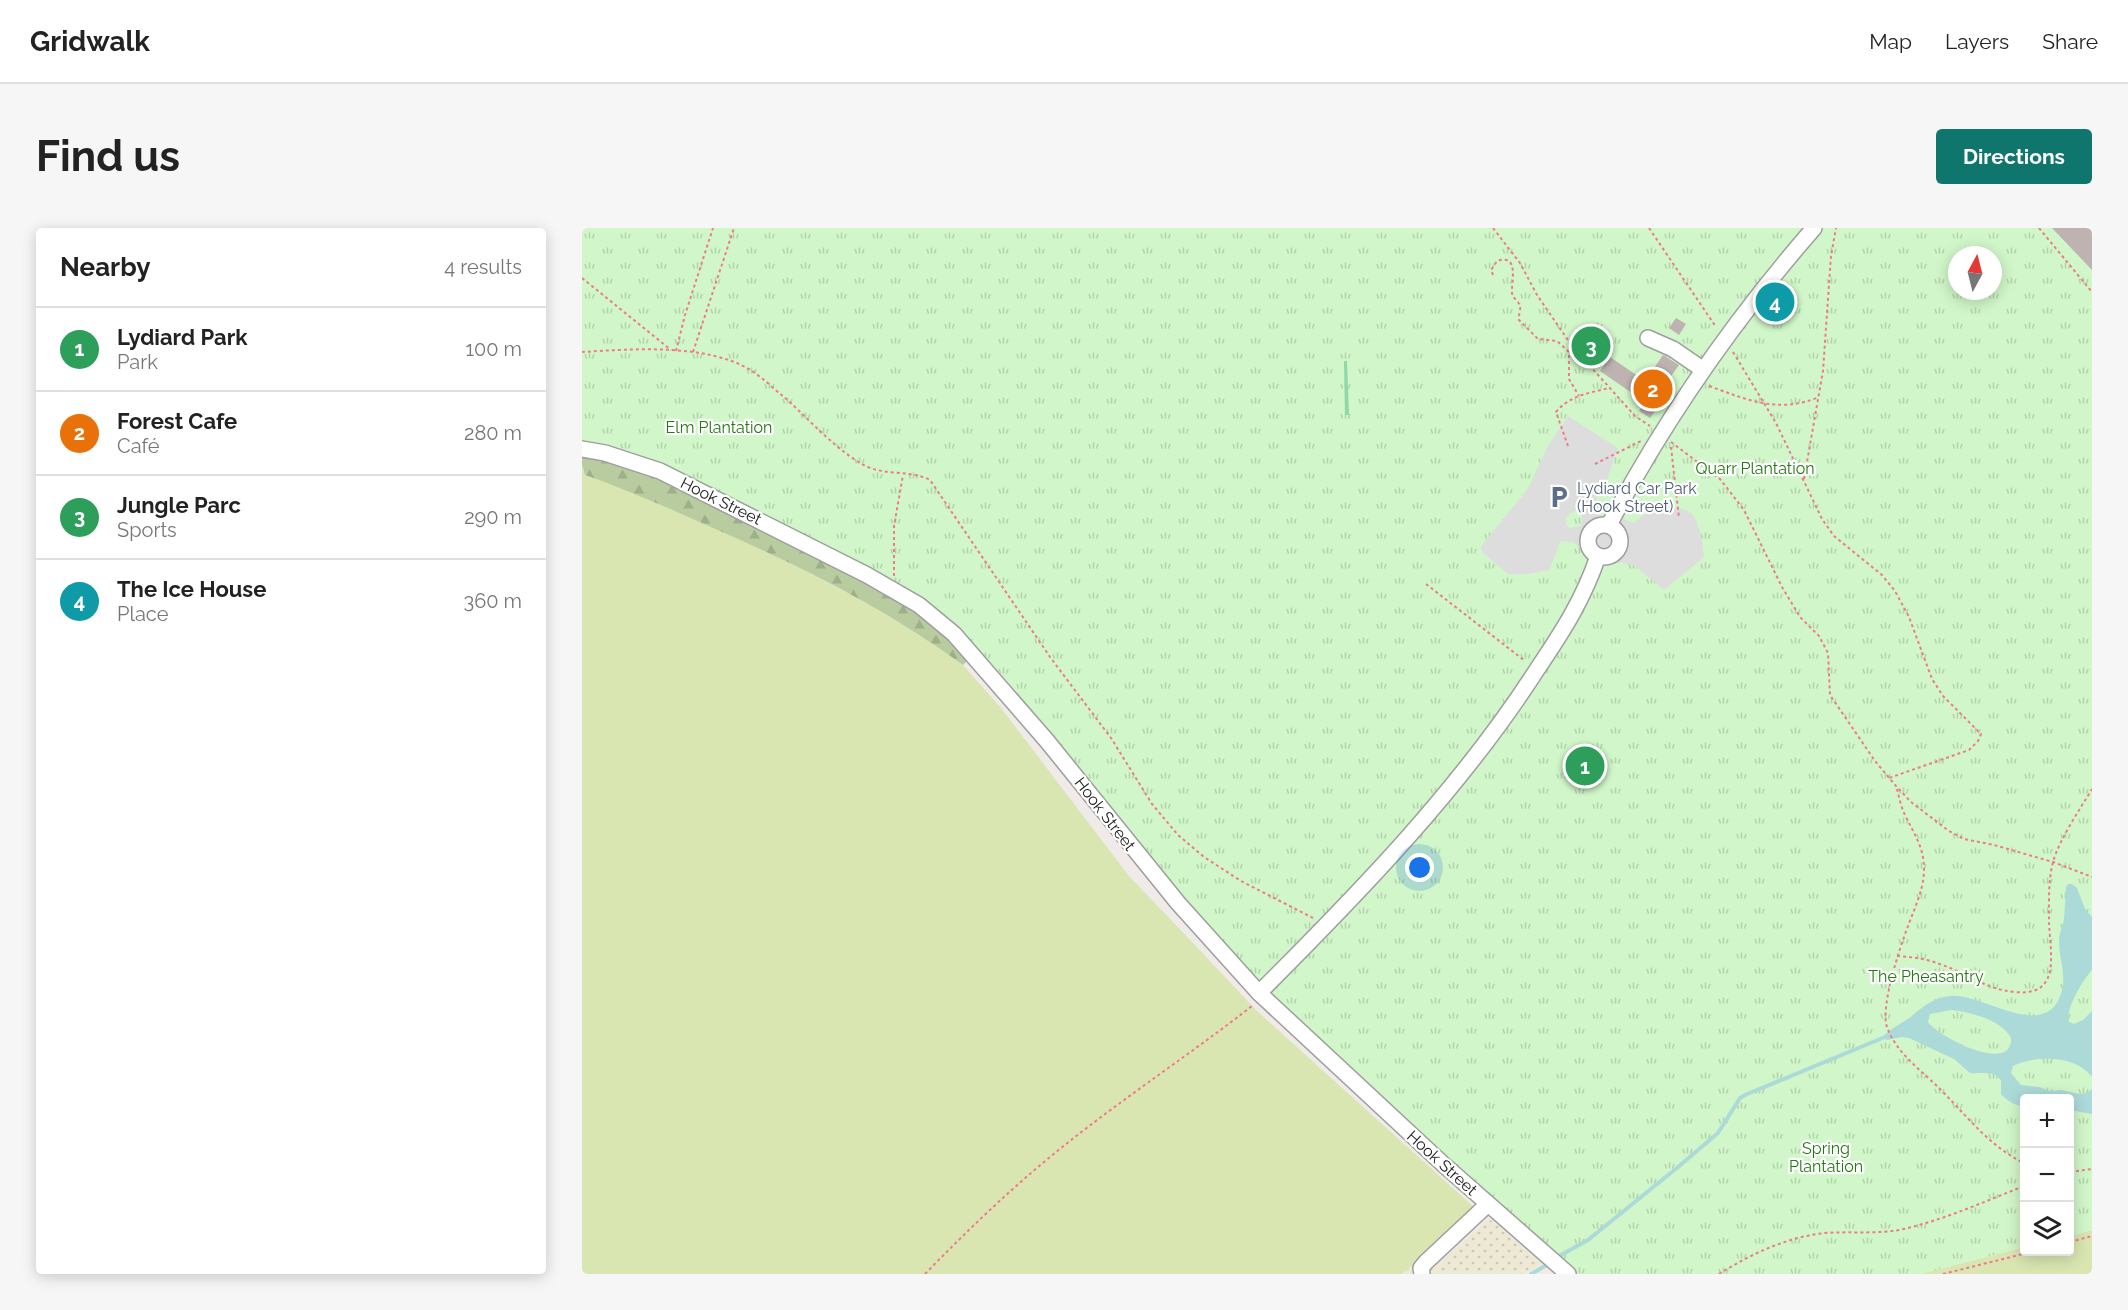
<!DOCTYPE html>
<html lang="en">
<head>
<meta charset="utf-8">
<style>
  :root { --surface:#fff; --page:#f6f6f6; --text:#222; --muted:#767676; --line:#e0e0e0; --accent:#0f766e }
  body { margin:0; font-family:Raleway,sans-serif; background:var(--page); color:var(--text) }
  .controls { position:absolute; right:18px; bottom:18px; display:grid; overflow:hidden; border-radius:6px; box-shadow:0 3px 15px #0003 }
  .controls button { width:54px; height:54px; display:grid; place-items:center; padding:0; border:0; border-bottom:2px solid var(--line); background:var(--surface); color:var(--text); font:30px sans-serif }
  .compass { position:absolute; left:1366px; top:18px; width:54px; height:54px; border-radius:50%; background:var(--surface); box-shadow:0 3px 15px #0003; rotate:7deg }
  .you { position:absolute; left:838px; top:640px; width:21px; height:21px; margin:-15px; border:4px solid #fff; border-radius:50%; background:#1a73e8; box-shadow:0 0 0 9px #1a73e833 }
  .badge { display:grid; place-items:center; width:39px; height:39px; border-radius:50%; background:var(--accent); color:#fff; font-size:20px; font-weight:700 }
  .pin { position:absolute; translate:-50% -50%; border:3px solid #fff; box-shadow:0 2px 6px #0006 }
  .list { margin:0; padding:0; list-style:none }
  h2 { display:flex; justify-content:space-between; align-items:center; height:78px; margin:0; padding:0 24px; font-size:26px }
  h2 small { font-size:20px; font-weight:400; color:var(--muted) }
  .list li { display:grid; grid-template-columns:39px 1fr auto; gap:18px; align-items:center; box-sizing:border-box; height:84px; padding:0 24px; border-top:2px solid var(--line) }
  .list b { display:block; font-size:22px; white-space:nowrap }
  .list p { margin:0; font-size:20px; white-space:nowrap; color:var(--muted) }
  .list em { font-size:20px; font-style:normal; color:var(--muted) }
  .icon { flex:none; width:33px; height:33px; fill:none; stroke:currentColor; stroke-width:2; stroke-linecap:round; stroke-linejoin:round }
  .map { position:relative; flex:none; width:1510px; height:1046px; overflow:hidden; border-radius:6px }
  header { display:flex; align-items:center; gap:36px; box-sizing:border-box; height:84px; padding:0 30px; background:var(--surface); border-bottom:2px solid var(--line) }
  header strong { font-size:28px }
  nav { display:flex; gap:33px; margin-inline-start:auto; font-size:21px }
  .intro { display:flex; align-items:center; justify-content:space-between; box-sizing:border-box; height:144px; padding:0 36px }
  h1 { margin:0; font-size:42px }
  .button { padding:15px 27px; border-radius:6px; background:var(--accent); color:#fff; font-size:21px; font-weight:700 }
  main { display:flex; gap:36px; padding:0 36px }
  aside { flex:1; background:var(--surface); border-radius:6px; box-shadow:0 3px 15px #0003 }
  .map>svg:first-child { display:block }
</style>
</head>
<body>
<header>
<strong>Gridwalk</strong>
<nav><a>Map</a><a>Layers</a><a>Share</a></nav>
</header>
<div class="intro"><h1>Find us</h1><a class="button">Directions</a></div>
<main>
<aside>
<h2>Nearby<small>4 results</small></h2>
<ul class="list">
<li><span class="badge" style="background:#2e9e5b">1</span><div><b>Lydiard Park</b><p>Park</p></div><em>100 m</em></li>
<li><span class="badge" style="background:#e8710a">2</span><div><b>Forest Cafe</b><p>Café</p></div><em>280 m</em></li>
<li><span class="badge" style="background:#2e9e5b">3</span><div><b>Jungle Parc</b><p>Sports</p></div><em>290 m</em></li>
<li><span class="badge" style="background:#0f9aa8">4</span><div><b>The Ice House</b><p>Place</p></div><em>360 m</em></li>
</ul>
</aside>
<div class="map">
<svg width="1510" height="1046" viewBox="0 0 1510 1046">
  <defs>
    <pattern id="farmland-dots" width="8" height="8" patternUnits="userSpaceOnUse" patternTransform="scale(1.5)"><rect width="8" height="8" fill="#ede9d5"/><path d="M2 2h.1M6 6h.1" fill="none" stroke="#cbc8b7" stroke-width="1.8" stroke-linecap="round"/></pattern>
    <pattern id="forest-firs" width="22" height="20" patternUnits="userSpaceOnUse" patternTransform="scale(1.5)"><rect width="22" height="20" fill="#b8cca0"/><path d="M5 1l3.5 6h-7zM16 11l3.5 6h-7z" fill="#9eaf8a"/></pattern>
    <pattern id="park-tufts" width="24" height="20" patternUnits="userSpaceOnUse" patternTransform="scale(1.5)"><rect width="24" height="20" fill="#d1f6c9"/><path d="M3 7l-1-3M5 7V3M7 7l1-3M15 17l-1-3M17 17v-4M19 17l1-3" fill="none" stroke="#b3d3ac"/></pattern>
  </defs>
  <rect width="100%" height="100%" fill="#f0ebe8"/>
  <path fill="url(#farmland-dots)" d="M906,992L911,993L961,1036L941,1046H820L840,1029L847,1043Z"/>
  <g fill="#d9e6b2">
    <path d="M0,237L3,247L46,262L184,323L277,371L344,410L381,437L419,480L547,648L611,715L676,784L894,981L820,1046H0Z"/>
    <path d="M1510,1002V1046H1339L1442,1019V1024H1488V1008Z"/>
  </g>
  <path fill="url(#forest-firs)" d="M0,224L44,233L285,347L363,404L385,433L381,437C306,382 222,340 138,303C93,283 49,263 3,247L0,237Z"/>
  <path fill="url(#park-tufts)" fill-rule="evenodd" d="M0,0H1510V1002L1488,1008V870H1442V1019L1339,1046H996L751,829L626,704L577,639L415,441L369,394L344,376L123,259L0,216ZM1375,27H1411V63H1375Z"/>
  <path fill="#8dd9a8" d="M762,133H765L767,187H763Z"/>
  <path fill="#ddd" fill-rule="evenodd" d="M986,188L1036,220L1026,249L1012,277L1016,287L1040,290L1051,295L1062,287L1086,279L1105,282L1112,288L1119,307L1122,329L1082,362L1053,338L1039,334L1026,337L1017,334L1010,330L991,314L979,313L967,342L946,346H926L901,325L899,318L945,262L966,218ZM996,283L1000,286L999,298L988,300L984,297V290L990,284Z"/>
  <path fill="#acdad9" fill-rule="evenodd" d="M1486,656H1490L1495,660L1503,681L1510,689V742C1501,752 1483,781 1487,794L1492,796L1501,792L1510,783V849C1494,827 1453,827 1431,838L1429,845L1439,857L1457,859L1468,863L1479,862L1498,866L1505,865L1510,861V886L1488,882V870H1442V879H1440C1432,876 1425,873 1419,866V852C1410,842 1400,846 1388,845L1372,831L1327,810L1320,809L1305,812L1301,810C1303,803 1325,793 1332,786C1343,777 1354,769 1368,768C1402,765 1466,817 1480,762C1484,745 1477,730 1477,713C1477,705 1481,698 1482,691C1483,681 1483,669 1484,659ZM1369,782C1388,784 1420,792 1429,810C1431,847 1356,809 1346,794L1348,786Z"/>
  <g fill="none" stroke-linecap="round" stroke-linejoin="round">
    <g stroke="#acdad9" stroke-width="4">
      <path d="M979,1027L1006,1012L1096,939L1136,905L1158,870L1163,867L1303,809"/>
      <path d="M949,1046L963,1038"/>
    </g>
  </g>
  <g fill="#beb3b1">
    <path d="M1470,0H1510V42Z"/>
    <path d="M1094,90L1104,96L1097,107L1087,100Z"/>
    <path d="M1014,109L1019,119L1004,125L1000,115Z"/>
    <path d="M1081,127L1097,137L1082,158L1093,166L1085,179L1079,175L1068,190L1057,183L1063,174L1018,143L1028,129L1063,153Z"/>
  </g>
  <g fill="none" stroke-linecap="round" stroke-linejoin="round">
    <g stroke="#9e9e9e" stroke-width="18">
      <g id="minor">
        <path d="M1066,110L1091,121L1120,141"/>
        <path d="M0,221L23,225L78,243L285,347L337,377L372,406L465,513L596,675L677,765L862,937L986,1046"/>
        <circle cx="1022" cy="313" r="16"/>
        <path d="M1027,297C1084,189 1152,92 1232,0"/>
        <path d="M677,765C778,664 879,560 956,440C981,403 1002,370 1016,328"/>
        <path d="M840,1046L839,1040L844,1034L906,976"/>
      </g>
    </g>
    <g stroke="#ef7a8c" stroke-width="2" stroke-dasharray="3 3" stroke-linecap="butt">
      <path d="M911,0L938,35L955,67L990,118L1053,188L1068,198"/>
      <path d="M1067,0L1134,99"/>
      <path d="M1457,0L1510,64"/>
      <path d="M911,47L909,42L915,33C938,25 929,55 930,65C931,71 937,73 938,78C939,82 936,88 937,92L956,111L975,113L987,124V151L997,168"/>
      <path d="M0,50L89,122"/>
      <path d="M94,123L103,87L131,0"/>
      <path d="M0,124C51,121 126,115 170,143C181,150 192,161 202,169C227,191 249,217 278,235C300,249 327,241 348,252L468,429L529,510L570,576L596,607L622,629L659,653L731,690"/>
      <path d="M111,124L152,0"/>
      <path d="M1151,124L1194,195L1240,291L1252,308L1300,347L1313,363L1327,389L1350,451L1361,468L1399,506L1396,513L1387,522L1307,550"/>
      <path d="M1127,158C1166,172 1196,186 1237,169"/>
      <path d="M1089,214L1138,251L1162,282L1200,359L1218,389L1237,408L1246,425L1248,467L1293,533L1314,558L1329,574L1367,603L1382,611L1412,617L1471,634L1510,649"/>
      <path d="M986,218L974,184C988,167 1008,165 1027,160"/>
      <path d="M1089,219L1097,290"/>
      <path d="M1013,236L1059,213"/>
      <path d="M1222,251L1241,143L1249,28L1254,0"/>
      <path d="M312,348V298L321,247"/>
      <path d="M844,356L943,433"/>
      <path d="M1315,561C1317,569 1319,579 1323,587C1332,606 1342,619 1342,641C1342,661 1333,679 1326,698C1318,719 1298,779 1305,799C1314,825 1339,842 1358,861C1385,888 1407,918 1442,935"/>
      <path d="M1315,728C1331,729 1346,731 1360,737C1387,746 1402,761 1433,764C1480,769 1468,725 1467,694C1467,675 1466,653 1471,634C1477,612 1498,581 1510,561"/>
      <path d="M1488,944L1510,941"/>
      <path d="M1488,1014L1510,1008"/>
      <path d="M343,1046C381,1007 420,969 462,934C529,878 602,831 670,778"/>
      <path d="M1137,1046C1169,1026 1205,1009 1243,1005C1271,1003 1299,1007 1326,1000C1366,990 1404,973 1442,958"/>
      <path d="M1361,1046L1449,1024"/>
    </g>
    <use href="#minor" stroke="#fff" stroke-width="15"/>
  </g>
  <defs>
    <g id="parking-bare" transform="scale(1.8)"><path d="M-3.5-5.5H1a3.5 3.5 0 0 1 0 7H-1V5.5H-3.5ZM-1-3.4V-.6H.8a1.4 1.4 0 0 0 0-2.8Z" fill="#5c6f8a" stroke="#fff" stroke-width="2.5" paint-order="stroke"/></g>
  </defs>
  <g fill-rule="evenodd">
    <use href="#parking-bare" x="977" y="269"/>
  </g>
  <g text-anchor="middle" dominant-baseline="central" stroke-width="4.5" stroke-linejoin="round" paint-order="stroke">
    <g font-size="16" fill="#267815" stroke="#fff">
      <text x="137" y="199">Elm Plantation</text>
      <text x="1173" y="240">Quarr Plantation</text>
      <text x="1344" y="748">The Pheasantry</text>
      <text x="1244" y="920">Spring<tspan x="1244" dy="18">Plantation</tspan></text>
    </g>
    <g font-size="16" fill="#4e5e75" stroke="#fff" text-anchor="start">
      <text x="995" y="260">Lydiard Car Park<tspan x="995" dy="18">(Hook Street)</tspan></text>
    </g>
    <g font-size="16" fill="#212121" stroke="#fff">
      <text transform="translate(139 273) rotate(26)">Hook Street</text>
      <text transform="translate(523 586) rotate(52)">Hook Street</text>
      <text transform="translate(860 935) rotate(42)">Hook Street</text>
    </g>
  </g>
</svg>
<div class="controls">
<button>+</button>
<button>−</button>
<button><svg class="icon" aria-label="layers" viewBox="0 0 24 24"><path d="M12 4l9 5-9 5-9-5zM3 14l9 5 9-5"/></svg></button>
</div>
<svg class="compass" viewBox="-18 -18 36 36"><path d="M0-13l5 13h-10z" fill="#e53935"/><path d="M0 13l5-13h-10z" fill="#767676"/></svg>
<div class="you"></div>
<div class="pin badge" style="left:1003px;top:538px;background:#2e9e5b">1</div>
<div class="pin badge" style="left:1071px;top:161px;background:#e8710a">2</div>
<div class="pin badge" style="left:1009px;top:118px;background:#2e9e5b">3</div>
<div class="pin badge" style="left:1193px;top:74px;background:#0f9aa8">4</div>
</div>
</main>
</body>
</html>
